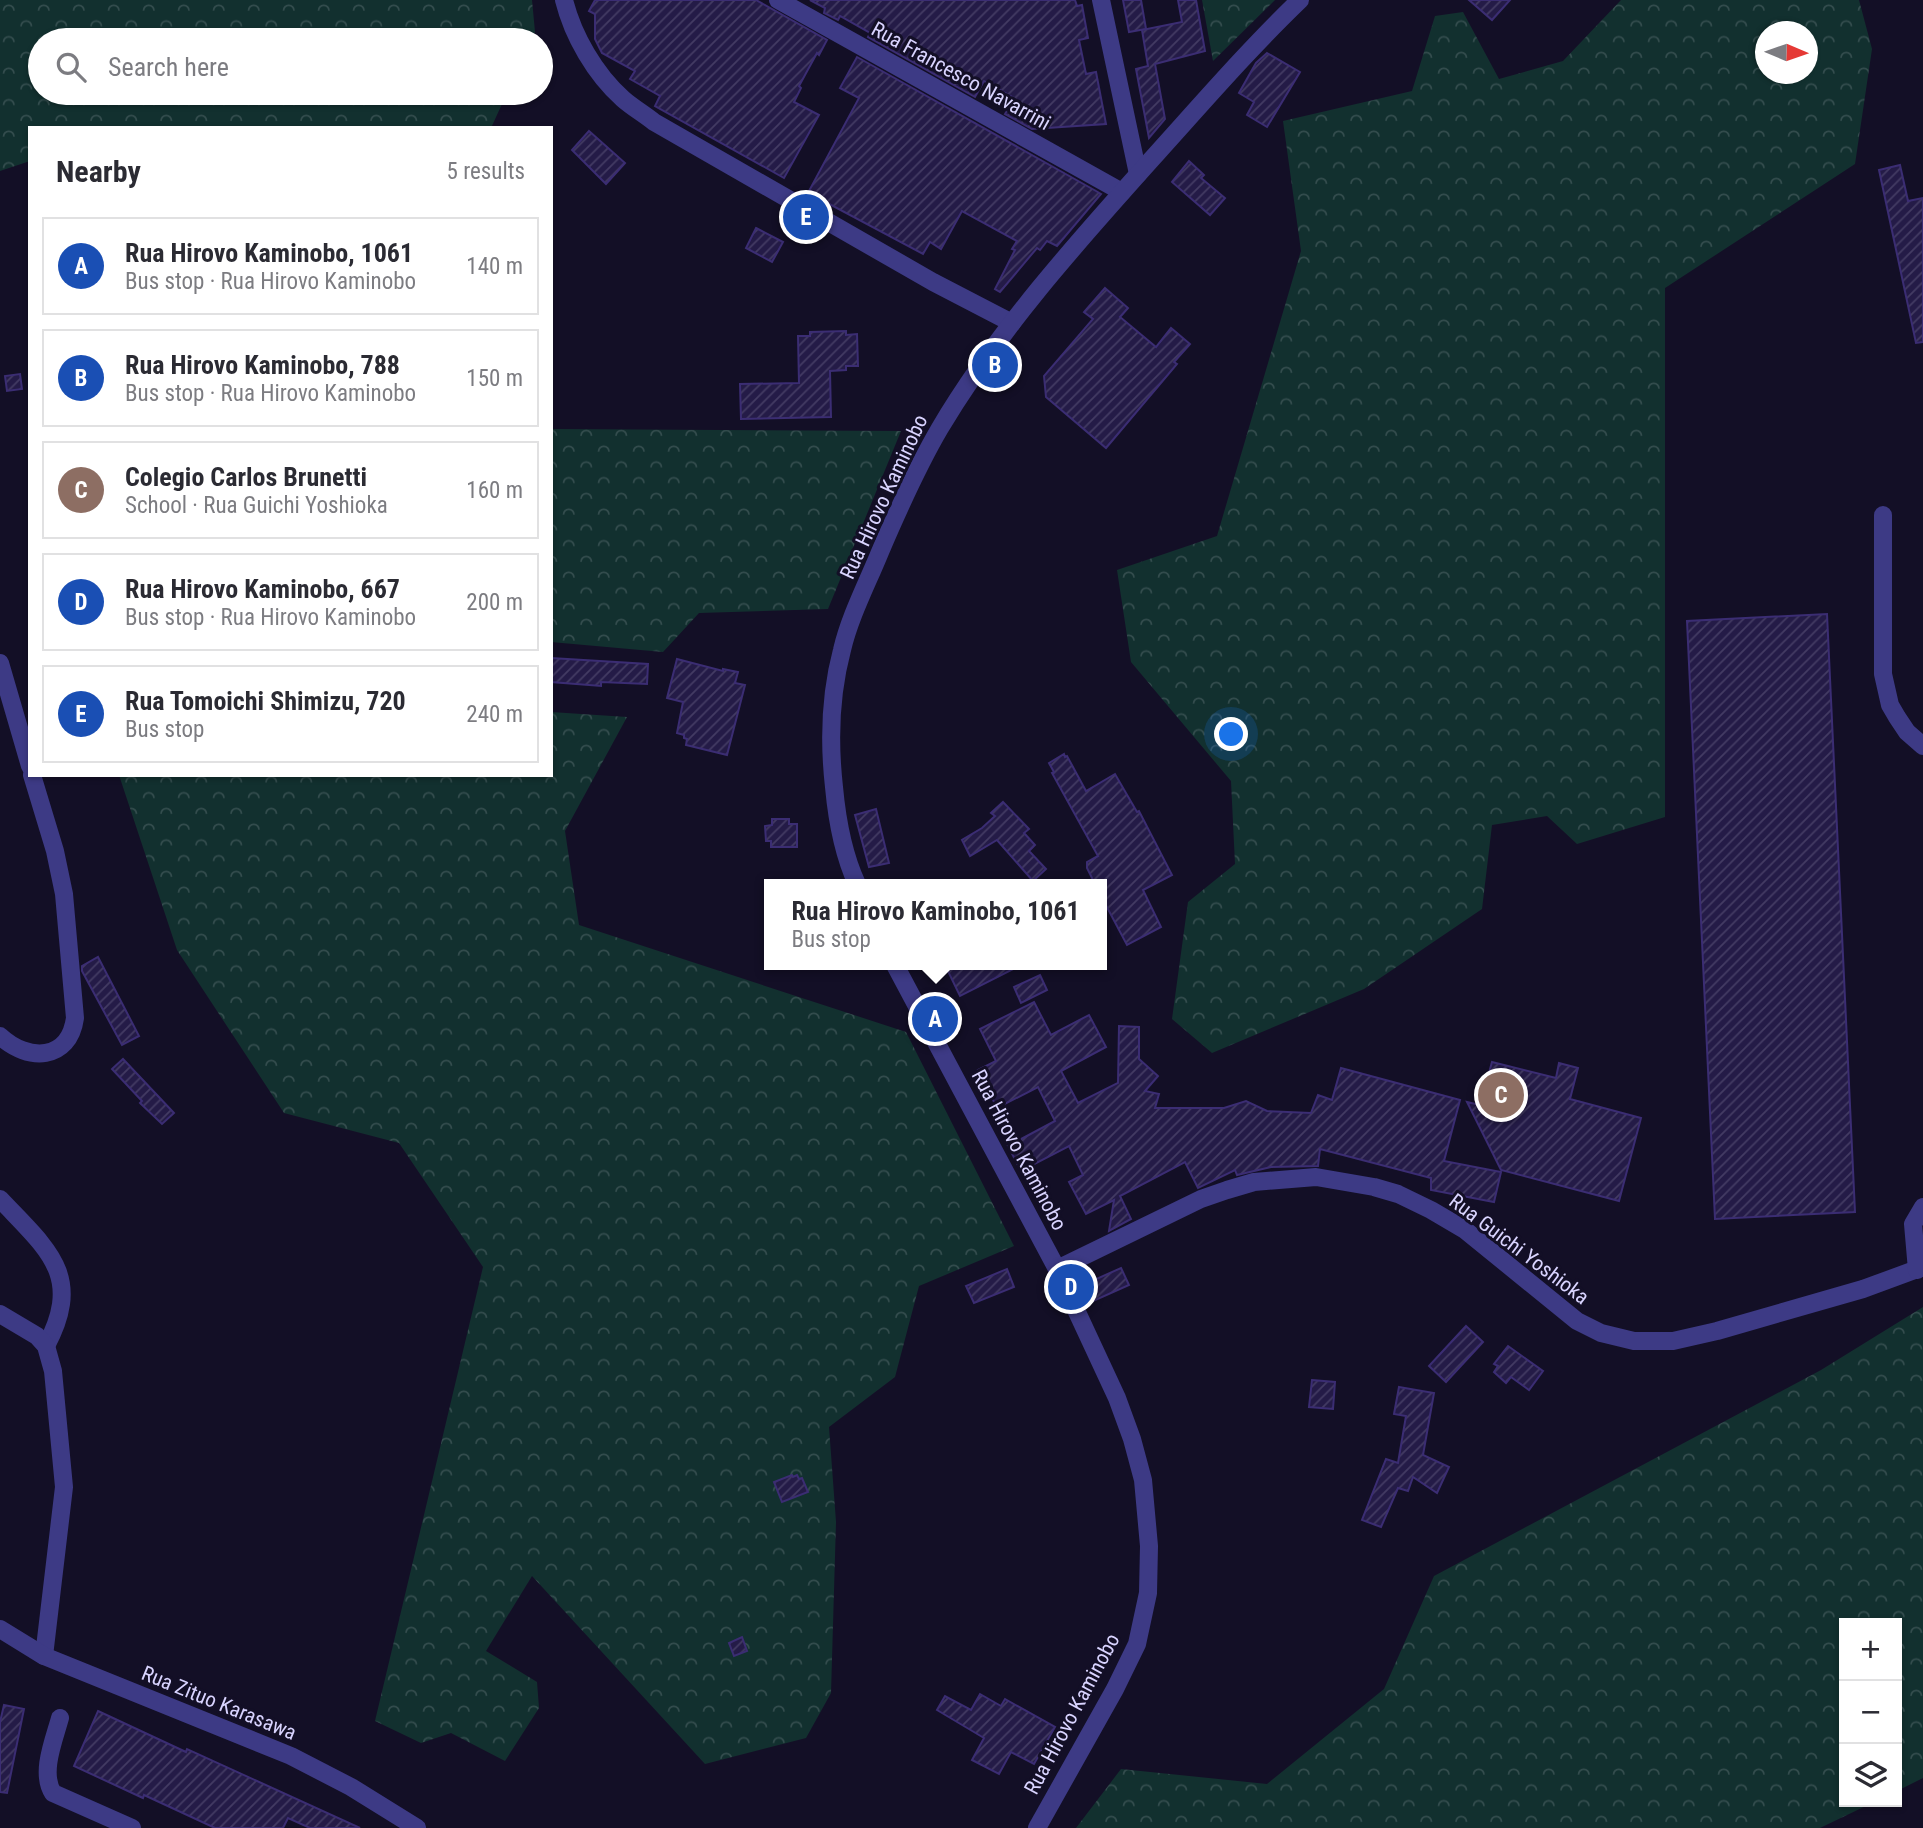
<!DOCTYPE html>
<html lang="en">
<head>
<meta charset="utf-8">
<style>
  :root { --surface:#fff; --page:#f7f7f7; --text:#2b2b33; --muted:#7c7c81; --line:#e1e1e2; --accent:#187f8f }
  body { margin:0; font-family:"Roboto Condensed",sans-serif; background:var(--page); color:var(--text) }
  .controls { position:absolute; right:21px; bottom:21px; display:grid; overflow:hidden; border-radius:0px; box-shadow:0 2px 5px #0004 }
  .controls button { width:63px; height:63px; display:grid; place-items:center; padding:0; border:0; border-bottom:2px solid var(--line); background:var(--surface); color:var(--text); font:35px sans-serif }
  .compass { position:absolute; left:1755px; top:21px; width:63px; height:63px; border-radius:50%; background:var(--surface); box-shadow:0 2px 5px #0004; rotate:92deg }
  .you { position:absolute; left:1232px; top:735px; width:24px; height:24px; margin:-18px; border:5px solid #fff; border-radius:50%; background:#1a73e8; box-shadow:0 0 0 10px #1a73e833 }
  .badge { display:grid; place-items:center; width:46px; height:46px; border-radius:50%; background:var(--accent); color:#fff; font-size:23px; font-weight:700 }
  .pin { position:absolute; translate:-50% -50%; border:4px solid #fff; box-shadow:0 2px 7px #0006 }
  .popup { position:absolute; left:764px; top:879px; width:343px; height:91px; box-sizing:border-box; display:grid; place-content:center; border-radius:0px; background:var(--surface); filter:drop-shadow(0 2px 5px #0005); font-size:23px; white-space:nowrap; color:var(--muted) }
  .popup b { font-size:26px; color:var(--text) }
  .popup::after { content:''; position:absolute; left:50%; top:100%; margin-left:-14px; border:14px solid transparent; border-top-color:var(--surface) }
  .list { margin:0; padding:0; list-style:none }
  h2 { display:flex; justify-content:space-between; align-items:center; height:91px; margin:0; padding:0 28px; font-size:30px }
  h2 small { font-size:23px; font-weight:400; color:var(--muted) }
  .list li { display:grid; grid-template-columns:46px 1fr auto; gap:21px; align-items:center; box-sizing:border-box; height:98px; margin:0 14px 14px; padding:0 14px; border:2px solid var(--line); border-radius:0px }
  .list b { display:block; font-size:26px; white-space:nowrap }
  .list p { margin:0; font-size:23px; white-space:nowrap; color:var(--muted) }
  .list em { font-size:23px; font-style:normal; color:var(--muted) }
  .icon { flex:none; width:38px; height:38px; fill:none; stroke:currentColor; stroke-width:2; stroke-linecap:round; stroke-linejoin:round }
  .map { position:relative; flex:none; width:1923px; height:1828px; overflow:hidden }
  .search { position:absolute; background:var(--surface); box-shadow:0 2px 5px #0004; left:28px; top:28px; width:525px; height:77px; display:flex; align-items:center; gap:18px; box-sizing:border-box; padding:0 24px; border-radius:38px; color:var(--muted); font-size:26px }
  .panel { position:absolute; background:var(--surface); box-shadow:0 2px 5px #0004; left:28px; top:126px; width:525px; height:651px; border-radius:0px }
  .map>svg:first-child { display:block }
</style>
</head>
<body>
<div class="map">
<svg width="1923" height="1828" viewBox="0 0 1923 1828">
  <defs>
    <pattern id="forest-crowns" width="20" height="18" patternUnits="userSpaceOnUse" patternTransform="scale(1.75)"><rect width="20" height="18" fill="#12302f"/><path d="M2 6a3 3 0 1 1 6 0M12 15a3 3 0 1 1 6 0" fill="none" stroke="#344d4e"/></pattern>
    <pattern id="building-hatch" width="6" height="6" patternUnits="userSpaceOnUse" patternTransform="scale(1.75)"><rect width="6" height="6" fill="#241b47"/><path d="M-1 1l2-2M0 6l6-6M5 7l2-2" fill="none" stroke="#433b63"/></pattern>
  </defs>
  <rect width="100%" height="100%" fill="#130f26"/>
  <g fill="url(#forest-crowns)" fill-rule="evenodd">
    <path d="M0,0H532L535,32L531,40H40V93H507L491,128H30V161L0,171Z"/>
    <path d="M1202,0H1275L1213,61Z"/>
    <path d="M1621,0H1859L1872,49L1855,164L1665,288V817L1577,844L1547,816L1492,825L1482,909L1364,989L1212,1053L1172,1019L1188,902L1235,864L1231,781L1131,662L1117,570L1217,536L1301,251L1283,121L1412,91L1435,16L1463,12L1499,79L1563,61ZM1766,32H1808V74H1766Z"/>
    <path d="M551,429L901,431L828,609L699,613L663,652L551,642Z"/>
    <path d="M551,712L627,717L565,831L579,925L906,1032L1014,1246L919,1286L895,1377L829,1427L836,1522L831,1693L806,1738L705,1764L532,1576L486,1651L537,1682L539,1708L505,1761L451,1733L421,1743L375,1721L483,1267L399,1143L284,1113L177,950L119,775H551Z"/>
    <path d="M1923,1307V1778L1897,1791V1623H1844V1802H1874L1820,1828H1076L1121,1769L1267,1784L1384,1689L1434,1576L1821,1370Z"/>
  </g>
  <g fill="url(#building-hatch)" stroke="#3b2d73" stroke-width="2">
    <path d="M595,0H756L827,40L819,55L817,53L799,86L801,88L794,102L819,115L784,178L655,106L660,96L630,79L635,71L602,53L595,39V14L589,11Z"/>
    <path d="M810,0H1075L1077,6L1082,5L1088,38L1079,40L1086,74L1096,72L1106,124L1032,129L1005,114L1014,98L984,81L975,97L868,37L870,33L840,16L838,20L824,13L825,8Z"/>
    <path d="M1123,0H1141L1146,29L1129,32Z"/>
    <path d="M1178,0H1196L1205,51L1155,64L1165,119L1149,138L1136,69L1148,66L1142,30L1182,22Z"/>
    <path d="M1469,0H1510L1492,20Z"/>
    <path d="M1267,53L1300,72L1267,127L1247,115L1254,102L1239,93L1256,63Z"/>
    <path d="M857,57L1096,191L1101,194L1057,246L1047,241L1040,250L1037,248L1000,292L995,289L1015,250L1012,249L1017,241L962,211L941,249L930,242L923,254L818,198L819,196L809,191L859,98L840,88Z"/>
    <path d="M589,131L625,163L606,184L572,150Z"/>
    <path d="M1189,161L1204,175L1201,178L1225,198L1210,215L1172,182Z"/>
    <path d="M1900,165L1908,201L1923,198V342L1916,343L1879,170Z"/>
    <path d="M756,228L783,242L772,262L746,248Z"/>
    <path d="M1105,288L1128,308L1120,317L1156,347L1171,328L1190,344L1174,362L1177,364L1106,448L1046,397L1044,376L1093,319L1084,312Z"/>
    <path d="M846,331V335L857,334L858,366H846V370L830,371L831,417L741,419L740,384L799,383L798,336H810V332Z"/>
    <path d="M20,374L22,389L7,391L5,376Z"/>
    <path d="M1827,614L1855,1212L1715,1219L1687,621Z"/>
    <path d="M551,658L648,664L647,684L601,682V686L551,682Z"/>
    <path d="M677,659L723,671V669L738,672L735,683L745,685L727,755L686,745L687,739L684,738V735L677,733L683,702L667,698Z"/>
    <path d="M1064,754L1065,757L1067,756L1086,791L1115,774L1137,812L1139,811L1172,875L1143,890L1161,927L1127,945L1101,896V884H1095L1087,868V862L1098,856L1052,773L1054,772L1049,763Z"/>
    <path d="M1003,802L1029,829L1024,833L1035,845L1029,851L1046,869L1033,881L997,840L970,856L962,840L982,828L995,816L991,813Z"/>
    <path d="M876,809L889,863L869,867L855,815Z"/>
    <path d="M772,819H789V824H797V847H771V841H766L765,826L772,825Z"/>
    <path d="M98,957L139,1036L122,1045L82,971V966Z"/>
    <path d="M945,965H1021L960,996Z"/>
    <path d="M1040,975L1047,990L1021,1003L1014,987Z"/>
    <path d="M1034,1002L1051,1035L1089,1015L1106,1047L1061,1071L1078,1103L1118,1083L1119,1026L1139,1027V1059L1158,1076L1145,1091L1159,1094L1155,1108H1224L1246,1101L1267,1111L1311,1113L1318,1095L1332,1100L1341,1068L1460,1100L1444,1161L1501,1172L1494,1202L1431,1190V1178L1320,1149L1318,1166L1271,1167L1237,1175L1235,1170L1198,1188L1185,1162L1120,1196L1131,1219L1109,1231L1114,1200L1086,1214L1069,1182L1083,1175L1069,1146L1021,1171L1008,1146L1055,1121L1038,1087L997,1108L978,1070L996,1061L980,1029Z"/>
    <path d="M123,1059L174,1113L162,1124L140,1103L142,1101L112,1069Z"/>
    <path d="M1492,1062L1556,1078L1559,1063L1578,1068L1570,1099L1641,1118L1619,1201L1501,1170L1467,1102L1480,1105Z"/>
    <path d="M1121,1268L1129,1285L1091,1302L1083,1285Z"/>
    <path d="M1007,1269L1014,1287L974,1303L966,1286Z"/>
    <path d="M1466,1326L1483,1342L1446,1382L1429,1366Z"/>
    <path d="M1508,1346L1543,1371L1529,1390L1511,1377L1506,1383L1494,1372L1498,1366L1494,1364Z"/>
    <path d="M1312,1380L1335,1382L1333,1409L1309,1407Z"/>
    <path d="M1399,1387L1434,1393L1423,1455L1449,1467L1437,1493L1413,1477L1408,1491L1398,1488L1381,1527L1362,1520L1386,1459L1398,1463L1406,1416L1394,1414Z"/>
    <path d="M792,1475L793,1477L797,1475L799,1479L802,1478L808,1492L782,1502L774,1482Z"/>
    <path d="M742,1637L747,1651L734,1656L729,1643Z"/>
    <path d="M980,1694L1001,1706L1005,1699L1055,1727L1034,1764L1011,1752L999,1774L972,1760L984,1738L937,1710L945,1696L971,1710Z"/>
    <path d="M4,1705L24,1709L7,1793L0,1792V1722Z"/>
    <path d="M98,1711L186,1752L187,1749L360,1828H310L288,1818L283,1828H215L144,1795L143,1798L74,1766Z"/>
  </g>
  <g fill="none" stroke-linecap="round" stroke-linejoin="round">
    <g stroke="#3d3a85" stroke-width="18">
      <path d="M564,0C573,36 595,74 623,99C632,107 644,114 654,122L933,282L1012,323"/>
      <path d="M778,0L1122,192"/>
      <path d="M1101,0L1138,174"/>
      <path d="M1883,515V674L1890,705L1897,717L1907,732L1923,746"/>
      <path d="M0,663L30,766"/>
      <path d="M857,884C843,854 837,820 834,787C829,742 830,695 842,650C850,616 867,584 880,552C898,510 917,467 940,428C1000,327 1081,238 1159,151C1205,100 1250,48 1300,0"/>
      <path d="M895,965L1057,1269L1117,1398L1132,1439L1143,1480L1149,1546L1148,1593L1137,1644L1115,1689L1037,1828"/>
      <path d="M0,1036C28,1062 69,1061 75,1018L64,894L55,851L32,775"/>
      <path d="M0,1199C47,1249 84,1275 46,1346"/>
      <path d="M1057,1269L1201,1199L1227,1190L1254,1182L1316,1177L1374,1187L1398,1194L1431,1210L1465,1230L1577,1321L1601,1333L1634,1341H1673L1717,1331L1863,1289L1923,1267"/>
      <path d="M1917,1270L1913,1224L1923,1207"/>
      <path d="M0,1314L37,1336L46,1346L53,1371L64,1487L44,1656"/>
      <path d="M0,1629L44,1656L291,1756L351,1787L417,1828"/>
      <path d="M60,1718C54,1740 40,1773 53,1793L132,1828"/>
    </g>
  </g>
  <g text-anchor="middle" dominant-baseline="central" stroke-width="6" stroke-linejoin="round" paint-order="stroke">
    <g font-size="21" fill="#d9d4ff" stroke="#130f26">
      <text transform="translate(961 76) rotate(29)">Rua Francesco Navarrini</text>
      <text transform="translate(884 497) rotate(-65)">Rua Hirovo Kaminobo</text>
      <text transform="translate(1019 1150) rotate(62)">Rua Hirovo Kaminobo</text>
      <text transform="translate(1519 1249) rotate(37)">Rua Guichi Yoshioka</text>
      <text transform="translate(219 1703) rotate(22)">Rua Zituo Karasawa</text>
      <text transform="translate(1072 1714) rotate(-62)">Rua Hirovo Kaminobo</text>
    </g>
  </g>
</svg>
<div class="controls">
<button>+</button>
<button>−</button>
<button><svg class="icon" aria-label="layers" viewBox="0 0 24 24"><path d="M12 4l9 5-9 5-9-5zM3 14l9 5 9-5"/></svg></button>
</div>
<svg class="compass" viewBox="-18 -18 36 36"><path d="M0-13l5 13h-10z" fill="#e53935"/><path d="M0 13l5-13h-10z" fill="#7c7c81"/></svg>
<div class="you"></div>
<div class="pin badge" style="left:935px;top:1019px;background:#1a4fb4">A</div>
<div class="popup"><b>Rua Hirovo Kaminobo, 1061</b>Bus stop</div>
<div class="pin badge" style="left:995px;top:365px;background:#1a4fb4">B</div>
<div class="pin badge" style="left:1501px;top:1095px;background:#8d6e63">C</div>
<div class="pin badge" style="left:1071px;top:1287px;background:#1a4fb4">D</div>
<div class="pin badge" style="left:806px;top:217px;background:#1a4fb4">E</div>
<div class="search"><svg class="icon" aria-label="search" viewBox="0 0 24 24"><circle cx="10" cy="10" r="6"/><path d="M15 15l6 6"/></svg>Search here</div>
<section class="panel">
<h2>Nearby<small>5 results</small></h2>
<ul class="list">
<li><span class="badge" style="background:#1a4fb4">A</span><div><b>Rua Hirovo Kaminobo, 1061</b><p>Bus stop · Rua Hirovo Kaminobo</p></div><em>140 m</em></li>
<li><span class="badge" style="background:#1a4fb4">B</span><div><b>Rua Hirovo Kaminobo, 788</b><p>Bus stop · Rua Hirovo Kaminobo</p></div><em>150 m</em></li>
<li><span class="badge" style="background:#8d6e63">C</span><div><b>Colegio Carlos Brunetti</b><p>School · Rua Guichi Yoshioka</p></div><em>160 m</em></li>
<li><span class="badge" style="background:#1a4fb4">D</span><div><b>Rua Hirovo Kaminobo, 667</b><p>Bus stop · Rua Hirovo Kaminobo</p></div><em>200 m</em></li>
<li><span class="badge" style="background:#1a4fb4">E</span><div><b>Rua Tomoichi Shimizu, 720</b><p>Bus stop</p></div><em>240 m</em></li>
</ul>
</section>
</div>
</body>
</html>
